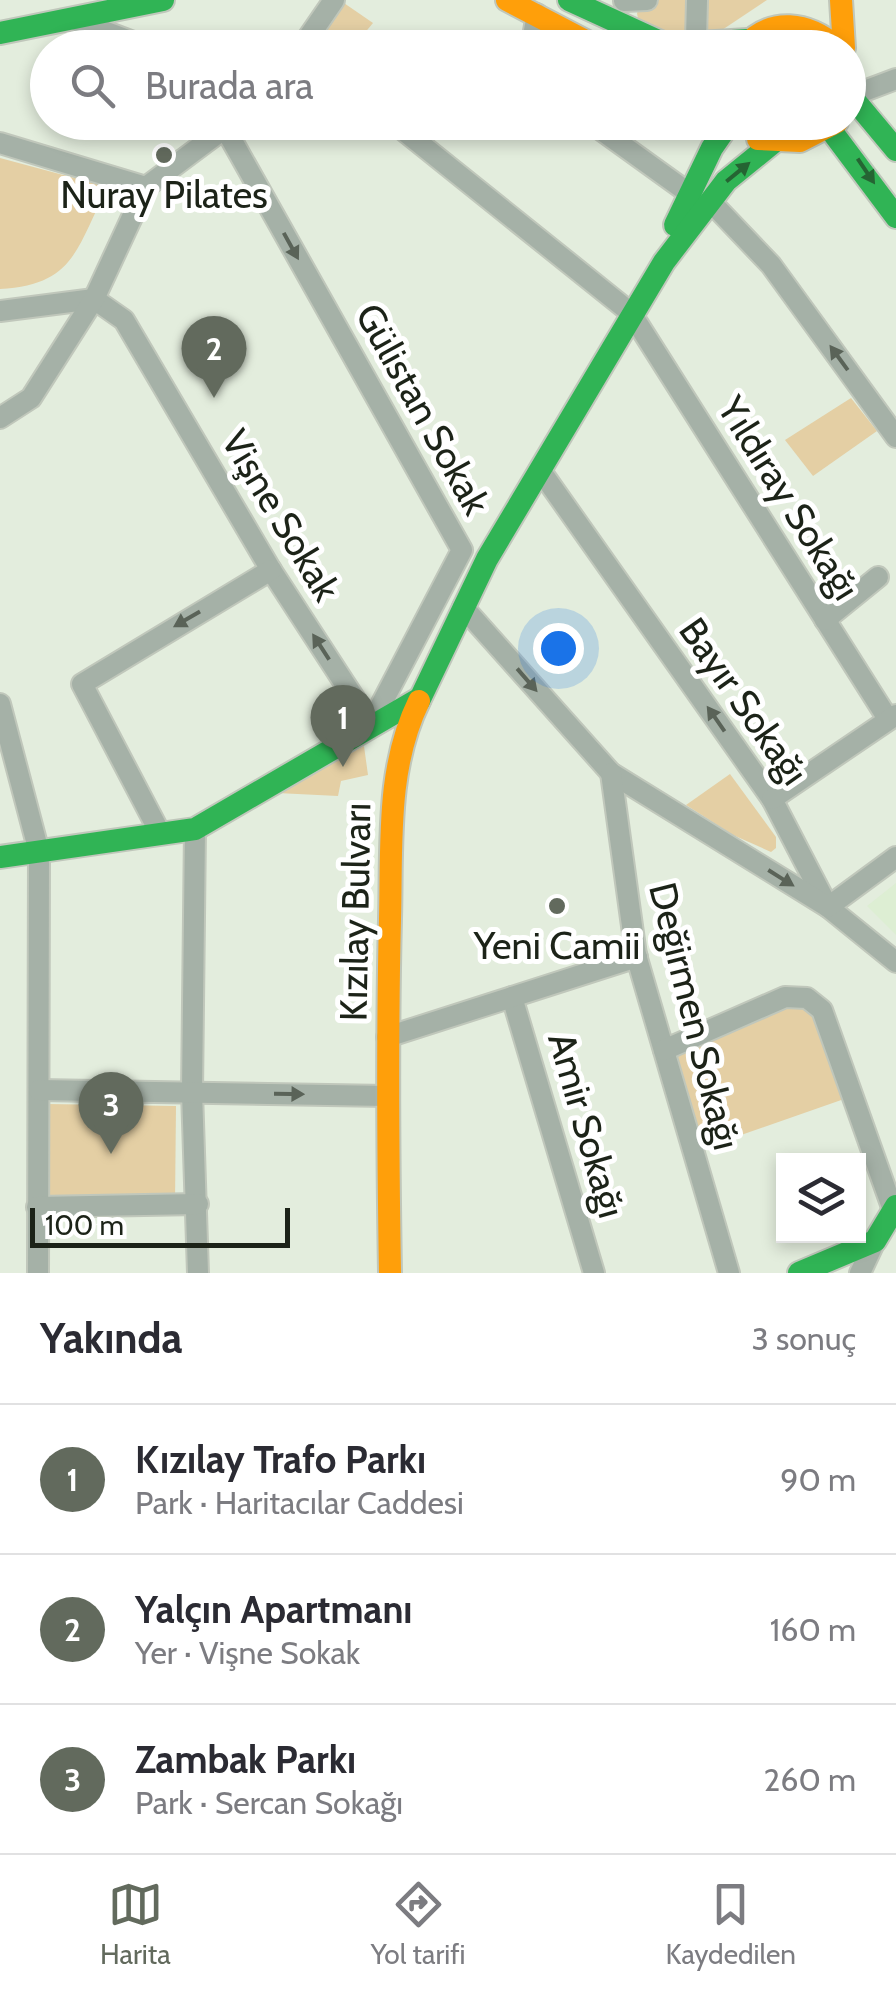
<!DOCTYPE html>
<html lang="tr">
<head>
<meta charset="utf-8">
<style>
  :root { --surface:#fff; --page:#f2f2f3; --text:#2b2b33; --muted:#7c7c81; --line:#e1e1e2; --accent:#626a5d }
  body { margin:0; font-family:Cabin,sans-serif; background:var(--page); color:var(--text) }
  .controls { position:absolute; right:30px; bottom:30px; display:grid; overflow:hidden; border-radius:0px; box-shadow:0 5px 15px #0003 }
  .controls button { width:90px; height:90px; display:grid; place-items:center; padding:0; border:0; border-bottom:2px solid var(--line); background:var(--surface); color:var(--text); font:50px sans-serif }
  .scale { position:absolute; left:30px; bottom:25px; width:260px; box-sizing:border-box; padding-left:10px; border:5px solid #1c2318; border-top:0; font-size:28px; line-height:35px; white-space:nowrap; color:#1c2318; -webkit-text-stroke:8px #fff; paint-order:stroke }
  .you { position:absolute; left:558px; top:648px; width:35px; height:35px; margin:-25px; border:8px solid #fff; border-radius:50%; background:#1a73e8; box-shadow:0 0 0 15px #1a73e833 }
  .badge { display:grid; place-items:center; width:65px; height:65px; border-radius:50%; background:var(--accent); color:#fff; font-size:32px; font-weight:700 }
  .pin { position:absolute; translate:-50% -82px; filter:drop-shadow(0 2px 5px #0008) }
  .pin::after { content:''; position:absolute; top:52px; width:35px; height:30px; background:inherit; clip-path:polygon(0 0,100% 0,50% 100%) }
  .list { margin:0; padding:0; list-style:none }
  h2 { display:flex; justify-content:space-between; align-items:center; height:130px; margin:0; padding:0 40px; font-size:42px }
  h2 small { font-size:32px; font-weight:400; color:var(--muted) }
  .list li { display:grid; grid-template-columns:65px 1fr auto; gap:30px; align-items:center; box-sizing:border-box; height:150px; padding:0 40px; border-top:2px solid var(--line) }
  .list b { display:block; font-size:38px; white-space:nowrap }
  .list p { margin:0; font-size:32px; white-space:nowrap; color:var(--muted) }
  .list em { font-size:32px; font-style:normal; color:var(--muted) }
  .icon { flex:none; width:55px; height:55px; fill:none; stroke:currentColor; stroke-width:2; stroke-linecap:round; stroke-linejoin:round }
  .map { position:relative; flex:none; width:896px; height:1273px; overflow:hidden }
  .search { position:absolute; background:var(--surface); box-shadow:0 5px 15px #0003; left:30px; right:30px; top:30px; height:110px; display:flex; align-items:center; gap:25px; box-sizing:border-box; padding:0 35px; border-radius:55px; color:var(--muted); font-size:38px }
  .sheet { height:580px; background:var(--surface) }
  nav { display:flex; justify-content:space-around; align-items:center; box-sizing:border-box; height:140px; border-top:2px solid var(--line); background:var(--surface); font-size:28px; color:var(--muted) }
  nav a { display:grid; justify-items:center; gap:5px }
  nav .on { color:var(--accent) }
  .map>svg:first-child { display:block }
</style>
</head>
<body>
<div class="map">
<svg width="896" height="1273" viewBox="0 0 896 1273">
  <rect width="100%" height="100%" fill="#e3eddd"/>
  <path fill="#ddeed3" d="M896,883V935L867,906Z"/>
  <g fill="#e4cfa4">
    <path d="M645,0H767L704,42L639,25L637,13Z"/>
    <path d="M341,1L373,23L353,47L306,48Z"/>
    <path d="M0,158L108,187C76,247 76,285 0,289Z"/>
    <path d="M851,398L877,431L813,476L785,440Z"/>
    <path d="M364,746L368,775L341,781L338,796L277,793Z"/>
    <path d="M730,774L776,837V848L771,852L733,835L686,805Z"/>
    <path d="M786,1002L818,1011L847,1098L698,1150L671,1053Z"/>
    <path d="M47,1104L176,1106L175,1202L45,1204Z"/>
  </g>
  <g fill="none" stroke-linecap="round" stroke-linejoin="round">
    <g stroke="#c0c7bb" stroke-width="24">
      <g id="street">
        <path d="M624,1L647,0"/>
        <path d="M75,20L149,48"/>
        <path d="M696,40L697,0"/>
        <path d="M301,48L334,0"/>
        <path d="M531,48L537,14"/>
        <path d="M851,96L896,79"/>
        <path d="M393,122L631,313L888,719"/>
        <path d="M590,122L690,194"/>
        <path d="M0,143L146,187"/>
        <path d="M710,201L771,265L896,437"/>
        <path d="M0,311L94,299L124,320L271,570L371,724L462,550L226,130"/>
        <path d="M0,418L31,398L94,299L146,187L233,122"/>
        <path d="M540,470L772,799L828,907L896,962"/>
        <path d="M463,607L611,773L828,907L896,857"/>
        <path d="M825,620L878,577"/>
        <path d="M0,704L39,852L38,1273"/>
        <path d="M611,773L636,955L729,1273"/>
        <path d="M772,799L896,715"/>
        <path d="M195,829L192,1092L198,1273"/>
        <path d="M159,831L82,684L271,570"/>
        <path d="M512,997L594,1273"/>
        <path d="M387,1037L637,957"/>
        <path d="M664,1050L785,997L807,998L822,1010L893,1210"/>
        <path d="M39,1090L387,1096"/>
        <path d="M37,1207L198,1204"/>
        <path d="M860,1273L875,1241"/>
      </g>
    </g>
    <g stroke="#c0c7bb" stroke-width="26">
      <g id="fast">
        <path d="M569,0L667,45L748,40"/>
        <path d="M0,33L163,0"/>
        <path d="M851,96L896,150"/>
        <path d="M830,129L896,217"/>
        <path d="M675,225L712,148L730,122"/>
        <path d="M419,701L487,559L664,262L726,181L774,142"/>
        <path d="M0,857L195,829L417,700"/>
        <path d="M799,1273L875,1241L896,1206"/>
      </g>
    </g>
    <g stroke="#c0c7bb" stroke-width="26">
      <g id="slow">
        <path d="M507,0L599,48"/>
        <path d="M841,0L844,48"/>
        <path d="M743,48C771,16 808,22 838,48"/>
        <path d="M758,139L800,141L837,122"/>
        <path d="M390,1273C388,1155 387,1037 390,919C392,846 386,768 419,701"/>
      </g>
    </g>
    <use href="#street" stroke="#a5b1a7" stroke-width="20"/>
    <use href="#fast" stroke="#30b455" stroke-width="22"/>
    <use href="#slow" stroke="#ff9f0a" stroke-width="22"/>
  </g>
  <defs><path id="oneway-solid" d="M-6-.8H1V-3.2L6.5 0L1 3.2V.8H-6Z" transform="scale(2.5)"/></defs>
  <g fill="#256433">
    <use href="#oneway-solid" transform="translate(866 171) rotate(56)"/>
    <use href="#oneway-solid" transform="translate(738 172) rotate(-39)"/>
  </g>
  <g fill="#5a6358">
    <use href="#oneway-solid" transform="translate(291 246) rotate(61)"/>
    <use href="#oneway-solid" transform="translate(839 358) rotate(-126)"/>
    <use href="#oneway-solid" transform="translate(187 619) rotate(150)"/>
    <use href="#oneway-solid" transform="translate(321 647) rotate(-123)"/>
    <use href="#oneway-solid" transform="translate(527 680) rotate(49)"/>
    <use href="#oneway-solid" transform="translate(716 719) rotate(-125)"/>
    <use href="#oneway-solid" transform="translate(781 878) rotate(32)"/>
    <use href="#oneway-solid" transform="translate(289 1094) rotate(1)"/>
  </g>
  <g fill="#626a5d" stroke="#fff" stroke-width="4">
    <circle cx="164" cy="155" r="10"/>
    <circle cx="557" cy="906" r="10"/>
  </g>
  <g text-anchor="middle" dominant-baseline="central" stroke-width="10" stroke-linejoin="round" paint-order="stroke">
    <g font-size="38" fill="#1c2318" stroke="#fff">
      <text x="164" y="194">Nuray Pilates</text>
      <text x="557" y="945">Yeni Camii</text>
    </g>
    <g font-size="38" fill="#1c2318" stroke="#fff">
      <text transform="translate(423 409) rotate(61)">Gülistan Sokak</text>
      <text transform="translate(789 498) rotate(58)">Yıldıray Sokağı</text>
      <text transform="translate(281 515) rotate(59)">Vişne Sokak</text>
      <text transform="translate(744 701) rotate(55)">Bayır Sokağı</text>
      <text transform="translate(355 912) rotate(-89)">Kızılay Bulvarı</text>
      <text transform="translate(695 1016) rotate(76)">Değirmen Sokağı</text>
      <text transform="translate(587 1125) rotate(74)">Amir Sokağı</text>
    </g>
  </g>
</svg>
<div class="controls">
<button><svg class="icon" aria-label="layers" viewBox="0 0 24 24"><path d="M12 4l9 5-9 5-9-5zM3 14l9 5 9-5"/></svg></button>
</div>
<div class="scale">100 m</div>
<div class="you"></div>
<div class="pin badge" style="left:343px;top:767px">1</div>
<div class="pin badge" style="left:214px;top:398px">2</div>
<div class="pin badge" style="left:111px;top:1154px">3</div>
<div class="search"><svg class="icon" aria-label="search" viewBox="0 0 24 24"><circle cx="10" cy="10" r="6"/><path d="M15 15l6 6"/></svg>Burada ara</div>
</div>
<section class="sheet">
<h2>Yakında<small>3 sonuç</small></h2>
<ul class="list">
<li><span class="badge">1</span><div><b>Kızılay Trafo Parkı</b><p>Park · Haritacılar Caddesi</p></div><em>90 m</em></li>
<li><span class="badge">2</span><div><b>Yalçın Apartmanı</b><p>Yer · Vişne Sokak</p></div><em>160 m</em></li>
<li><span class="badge">3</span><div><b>Zambak Parkı</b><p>Park · Sercan Sokağı</p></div><em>260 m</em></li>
</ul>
</section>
<nav>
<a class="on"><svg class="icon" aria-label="map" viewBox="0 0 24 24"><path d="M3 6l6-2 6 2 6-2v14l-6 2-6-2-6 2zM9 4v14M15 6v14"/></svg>Harita</a>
<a><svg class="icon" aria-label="directions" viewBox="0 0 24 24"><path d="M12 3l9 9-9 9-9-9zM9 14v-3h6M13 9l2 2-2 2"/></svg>Yol tarifi</a>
<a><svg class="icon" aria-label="saved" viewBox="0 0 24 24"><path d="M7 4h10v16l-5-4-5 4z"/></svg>Kaydedilen</a>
</nav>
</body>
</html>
